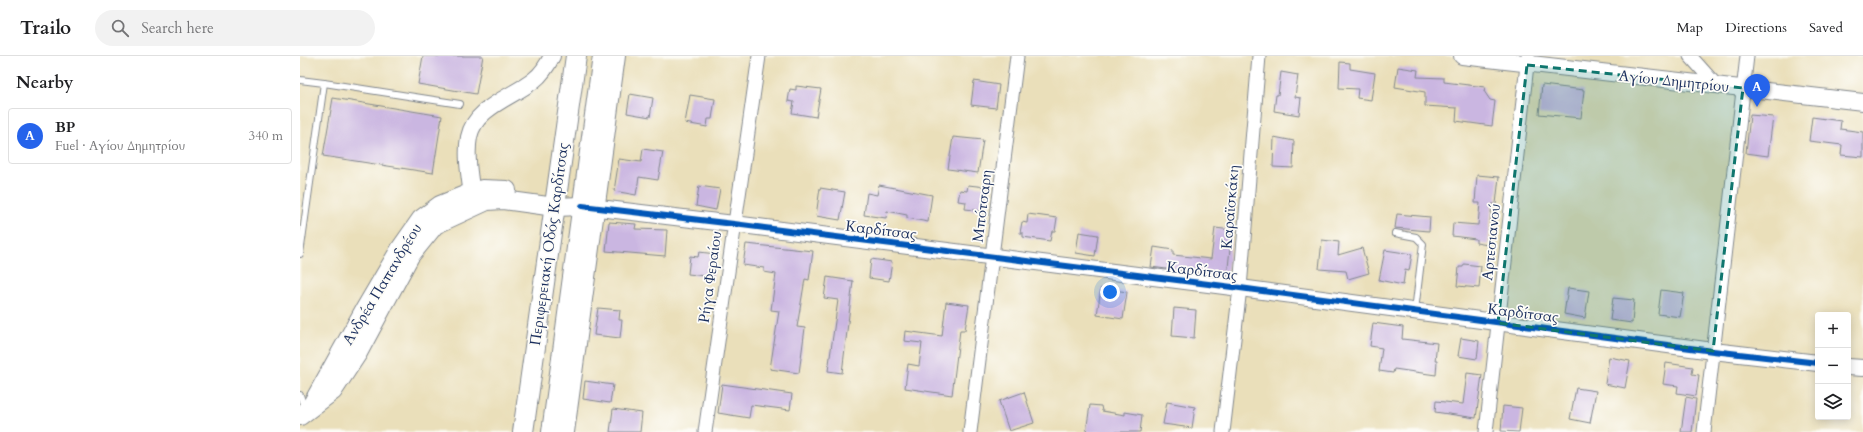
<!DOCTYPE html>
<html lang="en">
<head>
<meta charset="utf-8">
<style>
  :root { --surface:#fff; --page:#f2f2f2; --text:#202124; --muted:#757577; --line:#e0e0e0; --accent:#2563eb }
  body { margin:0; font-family:Cardo,serif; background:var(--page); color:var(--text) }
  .controls { position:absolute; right:12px; bottom:12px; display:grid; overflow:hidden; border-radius:4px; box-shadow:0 2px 10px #0003 }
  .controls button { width:36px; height:36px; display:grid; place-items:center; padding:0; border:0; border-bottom:1px solid var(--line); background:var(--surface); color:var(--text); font:20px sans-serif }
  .you { position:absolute; left:810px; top:236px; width:14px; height:14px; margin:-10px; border:3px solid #fff; border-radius:50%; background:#1a73e8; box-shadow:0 0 0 6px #1a73e833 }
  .badge { display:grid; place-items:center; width:26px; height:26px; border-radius:50%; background:var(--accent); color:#fff; font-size:13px; font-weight:700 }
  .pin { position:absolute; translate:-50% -33px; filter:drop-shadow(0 1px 2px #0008) }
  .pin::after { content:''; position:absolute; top:21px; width:14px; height:12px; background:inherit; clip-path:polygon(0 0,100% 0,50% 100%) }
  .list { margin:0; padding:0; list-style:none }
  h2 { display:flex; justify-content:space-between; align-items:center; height:52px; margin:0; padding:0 16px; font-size:17px }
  h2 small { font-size:13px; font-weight:400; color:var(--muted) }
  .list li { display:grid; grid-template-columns:26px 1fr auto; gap:12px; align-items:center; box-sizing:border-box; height:56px; margin:0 8px 8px; padding:0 8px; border:1px solid var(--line); border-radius:4px }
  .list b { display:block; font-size:15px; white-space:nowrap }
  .list p { margin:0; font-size:13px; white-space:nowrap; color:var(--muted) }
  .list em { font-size:13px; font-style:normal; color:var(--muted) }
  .icon { flex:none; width:22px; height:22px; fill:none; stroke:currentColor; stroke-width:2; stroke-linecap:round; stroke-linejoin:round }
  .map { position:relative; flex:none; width:1563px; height:376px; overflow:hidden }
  header { display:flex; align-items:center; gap:24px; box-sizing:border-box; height:56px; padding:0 20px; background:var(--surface); border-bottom:1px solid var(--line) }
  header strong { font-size:19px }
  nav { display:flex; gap:22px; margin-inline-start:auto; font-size:14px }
  .search { width:280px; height:36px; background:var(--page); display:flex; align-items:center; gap:10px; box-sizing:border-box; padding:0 14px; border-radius:22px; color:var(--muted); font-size:15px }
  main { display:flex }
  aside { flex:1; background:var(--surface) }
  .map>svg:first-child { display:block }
</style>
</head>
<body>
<header>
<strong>Trailo</strong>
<div class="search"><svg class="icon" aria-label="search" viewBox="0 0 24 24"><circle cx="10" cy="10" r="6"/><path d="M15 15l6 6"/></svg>Search here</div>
<nav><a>Map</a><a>Directions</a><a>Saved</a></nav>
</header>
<main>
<aside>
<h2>Nearby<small></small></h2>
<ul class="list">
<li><span class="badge">A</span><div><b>BP</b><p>Fuel · Αγίου Δημητρίου</p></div><em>340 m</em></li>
</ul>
</aside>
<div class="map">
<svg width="1563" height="376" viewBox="0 0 1563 376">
  <rect width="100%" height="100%" fill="#fdfcf7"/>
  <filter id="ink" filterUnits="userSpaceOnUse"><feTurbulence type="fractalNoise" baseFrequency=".025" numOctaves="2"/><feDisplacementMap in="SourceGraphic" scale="8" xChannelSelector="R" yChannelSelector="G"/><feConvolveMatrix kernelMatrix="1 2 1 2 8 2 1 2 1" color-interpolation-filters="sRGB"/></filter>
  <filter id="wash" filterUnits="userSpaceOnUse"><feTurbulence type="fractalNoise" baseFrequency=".012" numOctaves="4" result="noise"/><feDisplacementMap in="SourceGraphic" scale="16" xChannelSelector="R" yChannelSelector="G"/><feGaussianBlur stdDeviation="0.9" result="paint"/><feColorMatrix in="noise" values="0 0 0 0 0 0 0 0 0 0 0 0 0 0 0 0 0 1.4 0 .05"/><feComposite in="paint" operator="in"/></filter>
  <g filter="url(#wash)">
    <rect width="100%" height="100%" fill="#eadfba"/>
    <g id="blocks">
      <g fill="#cab6e1">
        <path d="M123,0H183L176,38L118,28Z"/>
        <path d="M1040,6L1050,7V13L1075,17L1071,44L1057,42L1058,33L1039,32Z"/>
        <path d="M1098,11L1118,14L1117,21L1144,22V26L1185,31L1184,35L1190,44L1195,45L1192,70L1156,65L1157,52L1125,50V36L1095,31Z"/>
        <path d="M981,16L998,19L995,41L1001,42L999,59L974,55L976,39H978Z"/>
        <path d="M674,25L699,29L696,52L671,49Z"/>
        <path d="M1242,29L1284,34L1281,62L1239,58Z"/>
        <path d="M496,30L521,33L516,61L492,57L494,46L488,45L490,33L496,34Z"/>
        <path d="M330,38L353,42L350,61L327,57Z"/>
        <path d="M390,39L415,43L412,63H408L407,71L385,67Z"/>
        <path d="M33,42L142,60L133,117L23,100Z"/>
        <path d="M1450,59L1473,61L1468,100L1446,97Z"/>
        <path d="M1512,61L1541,65L1540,73L1563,76V101L1541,99L1542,89L1509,85Z"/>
        <path d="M653,81L683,84L678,117L648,113Z"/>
        <path d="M974,81L994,85L993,112L973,111Z"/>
        <path d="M343,93L363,96L358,124L339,121L336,139L314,135L319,103L341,106Z"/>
        <path d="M1177,119L1199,121L1196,148H1192L1188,189L1176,187V183L1152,180L1153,167L1178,169L1180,147H1175Z"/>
        <path d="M579,129L632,139L628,166L607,162V159L587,155L586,162L564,159L567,137L577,139Z"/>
        <path d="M668,129L686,131L684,155L665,153L666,146L658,145L660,134L667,135Z"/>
        <path d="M399,130L420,133L416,154L396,150Z"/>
        <path d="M520,132L545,136L540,164L516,160Z"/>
        <path d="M728,158L757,162L755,175H752L750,185L723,181V177H720L722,166L727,167Z"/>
        <path d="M1097,158L1130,161L1129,175L1095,172Z"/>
        <path d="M309,166L336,168L335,173L367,174L365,200L306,195Z"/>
        <path d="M915,172L932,174L927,221L851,211L854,191L873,194V199L911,203Z"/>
        <path d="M779,176L798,179L795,200L776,197Z"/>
        <path d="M1022,184L1039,186L1038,199L1062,192L1069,217L1048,223L1046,215L1019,213Z"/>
        <path d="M446,188L513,195L509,224L505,223L497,271L505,272L499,317L470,313L479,255L471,254L476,218L464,216V212L443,209Z"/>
        <path d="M1085,194L1112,198L1109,215L1105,214L1103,229L1079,224Z"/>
        <path d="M399,196L416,198L413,221L388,218L390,200L398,201Z"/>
        <path d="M571,203L592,206L589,225L569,222Z"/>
        <path d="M1164,208L1181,210L1179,232L1157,230L1159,211H1163Z"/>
        <path d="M527,221L553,225L542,317L528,315L538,244L524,242Z"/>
        <path d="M801,232L827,236L823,263L797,259Z"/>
        <path d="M1268,232L1289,235L1285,262L1264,258Z"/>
        <path d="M1361,234L1384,237L1380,261L1358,258Z"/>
        <path d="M1313,242L1334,244L1332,267L1310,264Z"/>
        <path d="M646,246L669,249L665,274H660L652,339L605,332L608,308L619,310L622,287L604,285L605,275L642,280Z"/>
        <path d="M298,252L320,254L319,264H322L320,282L294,279Z"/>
        <path d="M874,252L896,254L894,282L872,280Z"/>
        <path d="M1073,267L1103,271L1102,283L1137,287L1135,305H1137L1136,319L1094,313L1093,317L1079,315L1082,292L1070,290Z"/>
        <path d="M1161,282L1179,285L1177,303L1158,300Z"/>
        <path d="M1309,301L1330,305L1325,332L1305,328Z"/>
        <path d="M1366,307L1393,311L1392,318L1399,319L1396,340L1377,337L1378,330L1363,328Z"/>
        <path d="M1167,317L1182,319L1176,362L1135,356L1136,345L1163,348Z"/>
        <path d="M285,325L313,329L310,347L283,343Z"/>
        <path d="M422,328L492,338L490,354L451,349L449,362L418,357Z"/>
        <path d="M1276,332L1296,335L1290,367L1270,363Z"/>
        <path d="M724,336L734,367L709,375L699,345Z"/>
        <path d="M1386,341L1396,343L1392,376H1381Z"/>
        <path d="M867,346L895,351L892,372L863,368Z"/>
        <path d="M790,349L801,350L802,355L825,359V356L842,359L840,376H786Z"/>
        <path d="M1203,350L1222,352L1219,376L1201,375Z"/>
        <path d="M313,353L342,357L340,376H310Z"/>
      </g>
    </g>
  </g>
  <g filter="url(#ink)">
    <use href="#blocks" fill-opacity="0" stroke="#82878c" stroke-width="1"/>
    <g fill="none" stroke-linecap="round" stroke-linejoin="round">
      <g stroke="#82878c" stroke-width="8">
        <g id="service">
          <path d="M0,24L24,27L0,198"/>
          <path d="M24,27L160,48"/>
          <path d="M1095,177L1116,181L1123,188L1115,255"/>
          <path d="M0,339L5,354"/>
        </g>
      </g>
      <g stroke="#82878c" stroke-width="15">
        <g id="minor">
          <path d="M1390,0L1416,29"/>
          <path d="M405,376L459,0"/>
          <path d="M670,376L717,0"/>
          <path d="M923,376L940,232L959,0"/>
          <path d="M1186,376L1228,0"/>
          <path d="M1404,376L1447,0"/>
        </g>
      </g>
      <g stroke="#82878c" stroke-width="18">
        <g id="tertiary">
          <path d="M1162,0L1563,46"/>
          <path d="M173,148C171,127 165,102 169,81C175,51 213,41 234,24C242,18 248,8 252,0"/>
          <path d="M282,150L434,168L940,232L1413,295L1518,307"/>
          <path d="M1548,311L1563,312"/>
          <path d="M266,376L317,0"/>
        </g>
      </g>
      <g stroke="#82878c" stroke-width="20">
        <g id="secondary">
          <path d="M12,348L63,256L100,193L121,163L140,149L172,136L182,133L207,134"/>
          <path d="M0,360L33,335L58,297L110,200L135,169L187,145L203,144L255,151L282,150"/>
        </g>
      </g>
      <g stroke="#82878c" stroke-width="22">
        <g id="primary">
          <path d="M223,376L276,0"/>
          <path d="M252,376L303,0"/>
        </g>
      </g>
      <use href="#service" stroke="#fff" stroke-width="6"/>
      <use href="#minor" stroke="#fff" stroke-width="13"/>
      <use href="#tertiary" stroke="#fff" stroke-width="16"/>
      <use href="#secondary" stroke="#fff" stroke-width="18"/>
      <use href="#primary" stroke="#fff" stroke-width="20"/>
      <g stroke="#fdfcf7" stroke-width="8">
        <path id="cycleway" d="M282,150L434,168L940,232L1413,295L1518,307"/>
      </g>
      <use href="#cycleway" stroke="#0057b8" stroke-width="6"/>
    </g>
  </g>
  <path fill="#0f766e" fill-opacity="0.2" stroke="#0f766e" stroke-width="3" stroke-dasharray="8 5" stroke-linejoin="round" d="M1227,9L1443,32L1413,295L1198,267Z"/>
  <g text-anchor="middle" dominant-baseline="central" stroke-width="3.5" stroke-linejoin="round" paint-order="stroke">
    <g font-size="15" fill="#1b2f5e" stroke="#fdfcf7">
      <text transform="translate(1374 25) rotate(6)">Αγίου Δημητρίου</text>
      <text transform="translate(682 150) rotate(-83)">Μπότσαρη</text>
      <text transform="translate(930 151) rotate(-85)">Καραϊσκάκη</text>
      <text transform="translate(581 174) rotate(7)">Καρδίτσας</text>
      <text transform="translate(1191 186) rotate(-84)">Αρτεσιανού</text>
      <text transform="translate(249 188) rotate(-82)">Περιφερειακή Οδός Καρδίτσας</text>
      <text transform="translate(902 215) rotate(7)">Καρδίτσας</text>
      <text transform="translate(410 221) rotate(-82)">Ρήγα Φεραίου</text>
      <text transform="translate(82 228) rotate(-59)">Ανδρέα Παπανδρέου</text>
      <text transform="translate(1223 257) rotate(7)">Καρδίτσας</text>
    </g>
  </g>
</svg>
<div class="controls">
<button>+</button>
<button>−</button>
<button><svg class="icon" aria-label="layers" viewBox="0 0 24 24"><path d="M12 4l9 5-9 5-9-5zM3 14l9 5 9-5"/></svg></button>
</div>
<div class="you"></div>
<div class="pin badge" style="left:1457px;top:51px">A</div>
</div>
</main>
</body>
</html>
